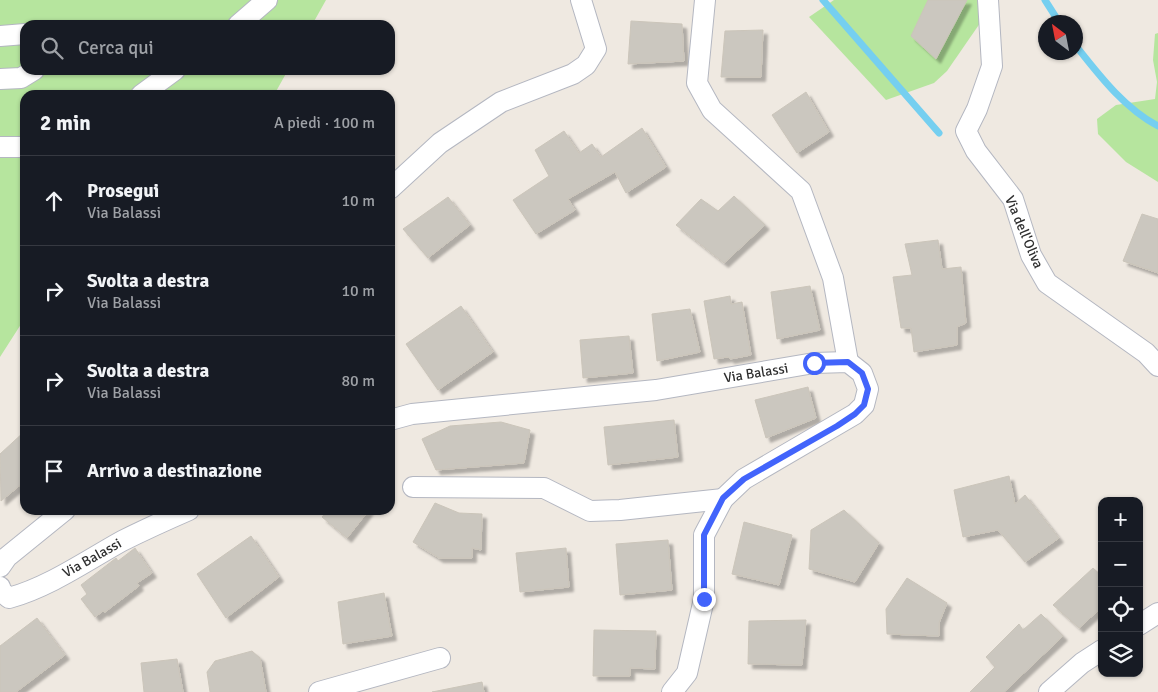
<!DOCTYPE html>
<html lang="it">
<head>
<meta charset="utf-8">
<style>
  :root { --surface:#171b24; --page:#20242c; --text:#f1f3f6; --muted:#9ea1a6; --line:#363941 }
  body { margin:0; font-family:Signika,sans-serif; background:var(--page); color:var(--text) }
  .controls { position:absolute; right:15px; bottom:15px; display:grid; overflow:hidden; border-radius:10px; box-shadow:0 1px 4px #0004 }
  .controls button { width:45px; height:45px; display:grid; place-items:center; padding:0; border:0; border-bottom:1px solid var(--line); background:var(--surface); color:var(--text); font:25px sans-serif }
  .compass { position:absolute; left:1038px; top:15px; width:45px; height:45px; border-radius:50%; background:var(--surface); box-shadow:0 1px 4px #0004; rotate:328deg }
  .stop { position:absolute; width:15px; height:15px; margin:-11px; border:4px solid #4264fb; border-radius:50%; background:#fff }
  .stop.end { background:#4264fb; border-color:#fff; box-shadow:0 1px 5px #0008 }
  .list { margin:0; padding:0; list-style:none }
  h2 { display:flex; justify-content:space-between; align-items:center; height:65px; margin:0; padding:0 20px; font-size:21px }
  h2 small { font-size:16px; font-weight:400; color:var(--muted) }
  .list li { display:grid; grid-template-columns:32px 1fr auto; gap:15px; align-items:center; box-sizing:border-box; height:90px; padding:0 20px; border-top:1px solid var(--line) }
  .list b { display:block; font-size:19px; white-space:nowrap }
  .list p { margin:0; font-size:16px; white-space:nowrap; color:var(--muted) }
  .list em { font-size:16px; font-style:normal; color:var(--muted) }
  .icon { flex:none; width:28px; height:28px; fill:none; stroke:currentColor; stroke-width:2; stroke-linecap:round; stroke-linejoin:round }
  .map { position:relative; flex:none; width:1158px; height:692px; overflow:hidden }
  .search { position:absolute; background:var(--surface); box-shadow:0 1px 4px #0004; left:20px; top:20px; width:375px; height:55px; display:flex; align-items:center; gap:12px; box-sizing:border-box; padding:0 18px; border-radius:15px; color:var(--muted); font-size:19px }
  .panel { position:absolute; background:var(--surface); box-shadow:0 1px 4px #0004; left:20px; top:90px; width:375px; height:425px; border-radius:15px }
  .map>svg:first-child { display:block }
</style>
</head>
<body>
<div class="map">
<svg width="1158" height="692" viewBox="0 0 1158 692">
  <defs>
    <filter id="shadow"><feDropShadow dx="4.5" dy="4.5" stdDeviation="1" flood-color="#0004"/></filter>
  </defs>
  <rect width="100%" height="100%" fill="#efe9e1"/>
  <g fill="#b6e59e">
    <path d="M0,0H326L312,25H25V70H288L274,95H25V318L0,357Z"/>
    <path d="M834,0H996L947,71L934,83L886,100L809,17Z"/>
    <path d="M1158,33V182L1126,162L1098,134L1097,119L1116,105L1155,99L1157,82L1153,60L1155,34Z"/>
  </g>
  <g fill="none" stroke-linecap="round" stroke-linejoin="round">
    <g stroke="#75cff0" stroke-width="7">
      <path d="M823,0L939,133"/>
      <path d="M1045,0L1059,22"/>
      <path d="M1076,46C1099,75 1124,108 1158,126"/>
    </g>
  </g>
  <g fill="#cbc7bf" stroke="#cbc5ba" filter="url(#shadow)">
    <path d="M928,0H967L936,59L911,36Z"/>
    <path d="M631,21L682,24L684,61L628,64Z"/>
    <path d="M763,30L761,77H721L725,31Z"/>
    <path d="M806,92L829,132L797,153L772,115Z"/>
    <path d="M642,128L666,167L626,193L615,172L568,199L575,210L536,234L513,200L549,176L535,150L564,131L579,153L592,144L601,157Z"/>
    <path d="M734,196L765,225L724,263L676,225L701,199L718,211Z"/>
    <path d="M448,197L470,225L428,258L403,229Z"/>
    <path d="M1142,214L1158,219V273L1123,261Z"/>
    <path d="M938,240L942,269L961,267L966,323L957,327V345L914,352L911,328H901L893,277L912,275L905,244Z"/>
    <path d="M810,286L820,330L777,339L771,292Z"/>
    <path d="M730,296L731,304L742,302L751,355L730,359L728,357L714,359L704,301Z"/>
    <path d="M461,306L493,352L438,390L406,344Z"/>
    <path d="M690,309L700,352L657,361L652,314Z"/>
    <path d="M629,336L633,373L583,378L580,340Z"/>
    <path d="M808,387L816,418L766,438L755,400Z"/>
    <path d="M674,420L678,457L608,465L604,427Z"/>
    <path d="M501,422L530,430L524,463L436,470L422,439L450,426Z"/>
    <path d="M25,431V481L1,501L0,454Z"/>
    <path d="M1009,476L1015,504L1025,495L1059,538L1025,562L998,530L963,537L954,490Z"/>
    <path d="M435,503L459,513L482,514L481,550L472,548V558H439L413,542Z"/>
    <path d="M328,510H369L347,538L322,517Z"/>
    <path d="M844,510L879,543L855,582L809,569L811,530Z"/>
    <path d="M744,522L792,535L779,585L732,574Z"/>
    <path d="M251,536L279,577L226,618L197,574Z"/>
    <path d="M668,540L672,590L620,595L616,544Z"/>
    <path d="M135,548L152,573L137,583L139,586L105,612L103,611L95,617L81,599L87,594L81,585L116,558L118,561Z"/>
    <path d="M566,548L569,587L520,592L516,553Z"/>
    <path d="M1093,568L1102,576V607L1079,628L1053,605Z"/>
    <path d="M907,578L947,603L939,623V636L887,634L886,609Z"/>
    <path d="M384,593L392,636L343,644L338,602Z"/>
    <path d="M1041,614L1063,636L1004,692H970L995,667L986,657L1019,624L1023,630Z"/>
    <path d="M37,618L65,655L16,692H0V646Z"/>
    <path d="M806,620L802,665L748,664L749,621Z"/>
    <path d="M594,630L656,631L655,669L630,668V676H593Z"/>
    <path d="M252,651L260,658L266,692H210L207,672L215,661Z"/>
    <path d="M177,659L183,692H144L141,663Z"/>
    <path d="M482,682L484,692H432Z"/>
  </g>
  <g fill="none" stroke-linecap="round" stroke-linejoin="round">
    <g stroke="#b4b7c1" stroke-width="22">
      <g id="minor">
        <path d="M705,0L697,83L712,110L801,191L833,278L848,362"/>
        <path d="M988,0L992,66L977,109L966,131L976,151L1013,199L1031,255L1047,283L1146,353L1158,366"/>
        <path d="M238,25L267,0"/>
        <path d="M0,36L25,34"/>
        <path d="M0,79L21,78L34,70"/>
        <path d="M141,95L175,70"/>
        <path d="M0,147H25"/>
        <path d="M390,189L440,143L501,102L573,74L586,65L596,49L581,0"/>
        <path d="M390,420L412,414L656,390L814,363L848,362L862,373L868,389L864,405L855,414L744,479L723,499L704,535V599L687,673L672,692"/>
        <path d="M413,487L544,488L590,511L620,510L723,499"/>
        <path d="M0,567L7,557L65,510"/>
        <path d="M0,587L1,591L9,598C49,587 86,561 122,541C144,530 166,520 189,510"/>
        <path d="M1139,625L1158,613"/>
        <path d="M319,692L440,658"/>
        <path d="M1049,692L1082,663L1102,650"/>
      </g>
    </g>
    <use href="#minor" stroke="#fff" stroke-width="20"/>
  </g>
  <g fill="none" stroke-linecap="round" stroke-linejoin="round">
    <path stroke="#4264fb" stroke-width="6" d="M704,599V535L723,498L744,479L837,426L855,414L864,405L868,389L862,373L848,362L814,363"/>
  </g>
  <g text-anchor="middle" dominant-baseline="central" stroke-width="4" stroke-linejoin="round" paint-order="stroke">
    <g font-size="14" fill="#2e2e2e" stroke="#fff">
      <text transform="translate(1024 232) rotate(67)">Via dell'Oliva</text>
      <text transform="translate(756 373) rotate(-9)">Via Balassi</text>
      <text transform="translate(92 558) rotate(-29)">Via Balassi</text>
    </g>
  </g>
</svg>
<div class="controls">
<button>+</button>
<button>−</button>
<button><svg class="icon" aria-label="locate" viewBox="0 0 24 24"><circle cx="12" cy="12" r="6"/><path d="M12 2v4M12 18v4M2 12h4M18 12h4"/></svg></button>
<button><svg class="icon" aria-label="layers" viewBox="0 0 24 24"><path d="M12 4l9 5-9 5-9-5zM3 14l9 5 9-5"/></svg></button>
</div>
<svg class="compass" viewBox="-18 -18 36 36"><path d="M0-13l5 13h-10z" fill="#e53935"/><path d="M0 13l5-13h-10z" fill="#9ea1a6"/></svg>
<div class="stop" style="left:814px;top:363px"></div>
<div class="stop end" style="left:704px;top:599px"></div>
<div class="search"><svg class="icon" aria-label="search" viewBox="0 0 24 24"><circle cx="10" cy="10" r="6"/><path d="M15 15l6 6"/></svg>Cerca qui</div>
<section class="panel">
<h2>2 min<small>A piedi · 100 m</small></h2>
<ul class="list">
<li><svg class="icon" aria-label="ahead" viewBox="0 0 24 24"><path d="M12 20V5M6 11l6-6 6 6"/></svg><div><b>Prosegui</b><p>Via Balassi</p></div><em>10 m</em></li>
<li><svg class="icon" aria-label="right" viewBox="0 0 24 24"><path d="M7 20v-9h11M14 6l5 5-5 5"/></svg><div><b>Svolta a destra</b><p>Via Balassi</p></div><em>10 m</em></li>
<li><svg class="icon" aria-label="right" viewBox="0 0 24 24"><path d="M7 20v-9h11M14 6l5 5-5 5"/></svg><div><b>Svolta a destra</b><p>Via Balassi</p></div><em>80 m</em></li>
<li><svg class="icon" aria-label="arrive" viewBox="0 0 24 24"><path d="M6 21V4h12l-3 4 3 4H6"/></svg><div><b>Arrivo a destinazione</b></div></li>
</ul>
</section>
</div>
</body>
</html>
